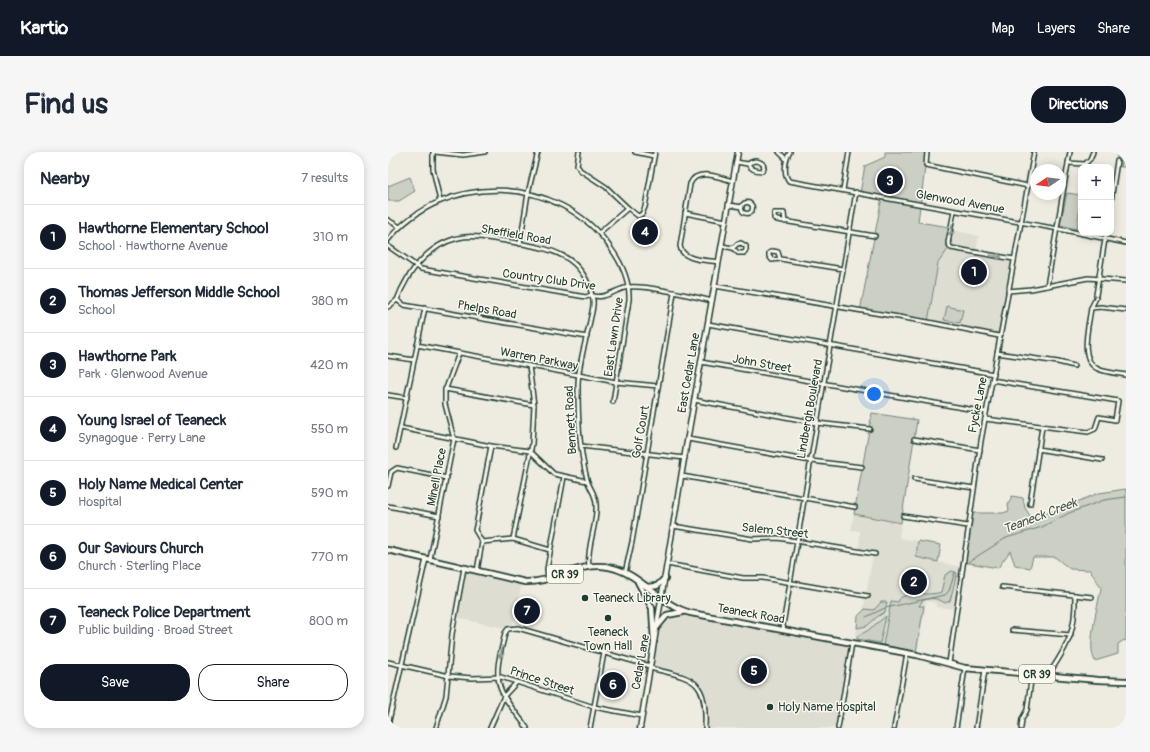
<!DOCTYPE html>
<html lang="en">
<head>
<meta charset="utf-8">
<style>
  :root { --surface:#fff; --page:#f6f6f7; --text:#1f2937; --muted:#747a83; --line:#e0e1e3; --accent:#111827 }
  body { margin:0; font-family:Pangolin,sans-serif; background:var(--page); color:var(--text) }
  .controls { position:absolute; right:12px; top:12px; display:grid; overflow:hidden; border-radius:8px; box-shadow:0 2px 10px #0003 }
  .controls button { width:36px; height:36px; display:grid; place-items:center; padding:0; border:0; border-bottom:1px solid var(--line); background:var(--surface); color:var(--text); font:20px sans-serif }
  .compass { position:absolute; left:642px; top:12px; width:36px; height:36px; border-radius:50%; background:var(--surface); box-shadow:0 2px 10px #0003; rotate:257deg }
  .you { position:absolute; left:486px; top:242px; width:14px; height:14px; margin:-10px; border:3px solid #fff; border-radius:50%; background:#1a73e8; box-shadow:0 0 0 6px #1a73e833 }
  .badge { display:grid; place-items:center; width:26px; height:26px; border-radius:50%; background:var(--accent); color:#fff; font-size:13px; font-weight:700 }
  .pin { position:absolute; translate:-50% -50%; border:2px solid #fff; box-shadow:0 1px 4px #0006 }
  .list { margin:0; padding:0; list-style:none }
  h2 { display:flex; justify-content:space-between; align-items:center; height:52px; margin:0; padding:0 16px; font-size:17px }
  h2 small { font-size:13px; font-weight:400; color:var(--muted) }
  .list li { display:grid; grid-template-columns:26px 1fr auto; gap:12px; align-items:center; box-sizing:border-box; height:64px; padding:0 16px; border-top:1px solid var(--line) }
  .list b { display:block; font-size:15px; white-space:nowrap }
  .list p { margin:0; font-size:13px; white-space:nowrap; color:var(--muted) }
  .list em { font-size:13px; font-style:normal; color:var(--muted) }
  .actions { display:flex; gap:8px; padding:12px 16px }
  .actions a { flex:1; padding:9px 0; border:1px solid var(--accent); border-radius:16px; text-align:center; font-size:14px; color:var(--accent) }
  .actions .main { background:var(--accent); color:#fff }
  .map { position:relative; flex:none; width:738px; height:576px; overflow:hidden; border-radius:16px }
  header { display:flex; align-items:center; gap:24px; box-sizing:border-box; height:56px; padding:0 20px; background:var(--accent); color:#fff }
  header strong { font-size:19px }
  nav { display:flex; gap:22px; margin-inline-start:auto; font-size:14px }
  .intro { display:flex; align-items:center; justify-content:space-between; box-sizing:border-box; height:96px; padding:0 24px }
  h1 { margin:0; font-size:28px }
  .button { padding:10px 18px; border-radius:16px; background:var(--accent); color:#fff; font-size:14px; font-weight:700 }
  main { display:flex; gap:24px; padding:0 24px }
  aside { flex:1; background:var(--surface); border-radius:16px; box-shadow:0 2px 10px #0003 }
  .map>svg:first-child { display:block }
</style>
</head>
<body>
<header>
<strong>Kartio</strong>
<nav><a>Map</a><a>Layers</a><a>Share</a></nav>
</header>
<div class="intro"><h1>Find us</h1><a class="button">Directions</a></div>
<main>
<aside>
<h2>Nearby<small>7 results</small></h2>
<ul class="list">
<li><span class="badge">1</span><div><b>Hawthorne Elementary School</b><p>School · Hawthorne Avenue</p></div><em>310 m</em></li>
<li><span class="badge">2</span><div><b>Thomas Jefferson Middle School</b><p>School</p></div><em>380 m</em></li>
<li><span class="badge">3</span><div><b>Hawthorne Park</b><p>Park · Glenwood Avenue</p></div><em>420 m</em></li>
<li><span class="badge">4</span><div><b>Young Israel of Teaneck</b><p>Synagogue · Perry Lane</p></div><em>550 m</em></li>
<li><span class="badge">5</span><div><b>Holy Name Medical Center</b><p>Hospital</p></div><em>590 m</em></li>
<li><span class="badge">6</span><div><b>Our Saviours Church</b><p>Church · Sterling Place</p></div><em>770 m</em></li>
<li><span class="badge">7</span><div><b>Teaneck Police Department</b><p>Public building · Broad Street</p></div><em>800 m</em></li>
</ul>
<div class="actions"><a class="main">Save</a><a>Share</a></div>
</aside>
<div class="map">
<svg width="738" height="576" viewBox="0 0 738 576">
  <rect width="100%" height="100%" fill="#eeece1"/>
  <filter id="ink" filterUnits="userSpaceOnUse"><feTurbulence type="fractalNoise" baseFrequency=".025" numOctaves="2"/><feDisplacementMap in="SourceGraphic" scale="8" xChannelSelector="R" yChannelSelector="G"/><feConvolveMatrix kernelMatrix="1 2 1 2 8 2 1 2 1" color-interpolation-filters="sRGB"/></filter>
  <g filter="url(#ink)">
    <g fill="#ddddd2">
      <path d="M565,78L591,84L588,101L626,107L611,184L540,170L550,110L564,92Z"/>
      <path d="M466,362L513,371L511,386L553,393L550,410L574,415L568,457L548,455V451L538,449L529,503L467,492L470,464L475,459L485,402L471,399L472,379L463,378Z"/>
      <path d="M76,416L134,430L124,476L118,479L115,476L66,465Z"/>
      <path d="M298,460L464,491L450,576H317L313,541L304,528L262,516L269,475L276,466Z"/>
    </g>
    <g fill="#cbcfc4" stroke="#75867c">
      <path d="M497,0H539L530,70L562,75L565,78L563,88L564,92L550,111L540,170L472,159L494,45L472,41L477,14L497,5Z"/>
      <path d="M729,0H738V15H732L733,10L729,9Z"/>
      <path d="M22,25L27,39L11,49H0V34Z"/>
      <path d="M679,41L693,43L689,77L672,73Z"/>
      <path d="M559,154L575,158L572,171L556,168Z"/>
      <path d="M484,261L529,268L513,371L466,362Z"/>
      <path d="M738,337V489L736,488L730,492V502L707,509C698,494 710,454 713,436L702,418L682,417L667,405H645L642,416L627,413L622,399L610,416L575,410L582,361H615L621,359L620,353L624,344L635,346L637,356L643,365L666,359L711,341Z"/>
      <path d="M530,389L553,393L550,410L528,405Z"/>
      <path d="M564,419L569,421L562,449L557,451C549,446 543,445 534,449L531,454H536L528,500L495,493L503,449L510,450C514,437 541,445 553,440L557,423Z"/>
      <path d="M493,450H499L497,460L489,465L479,474L469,476L470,464L477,457L486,458Z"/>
      <path d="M498,464L492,491L469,487V484L479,479Z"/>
    </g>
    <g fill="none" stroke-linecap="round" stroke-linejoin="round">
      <g stroke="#6c7d74" stroke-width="1">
        <path d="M577,412L618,386L654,375L681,361L716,348L738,345"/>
        <path d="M478,465L497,456L557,443L561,439L567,420"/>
      </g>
      <g stroke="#1f3d34" stroke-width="6">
        <g id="street">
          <path d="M45,0V17L52,49"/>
          <path d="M47,0L75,3L97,0"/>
          <path d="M191,0L189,13L192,18L218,35L240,56L250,64L254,62L257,55L267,0"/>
          <path d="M247,0L266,4"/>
          <path d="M391,0L398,7"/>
          <path d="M402,0C397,8 395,22 401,29L676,78L738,91"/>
          <path d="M539,0L538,13L640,34"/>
          <path d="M348,10L360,12C365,8 370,8 375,12L376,16L374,19C368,19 363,18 360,12"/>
          <path d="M680,11L697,12L702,7L705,0"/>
          <path d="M455,38L461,0"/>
          <path d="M723,49L729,9"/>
          <circle cx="359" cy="56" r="5.5"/>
          <path d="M341,53L354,55"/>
          <path d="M566,59L560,91L563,96L626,107"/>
          <path d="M297,61L338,69"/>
          <path d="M0,68L12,75"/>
          <path d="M397,70L396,61H386V66L389,68L487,84"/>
          <path d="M211,81L240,56"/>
          <path d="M0,88C56,19 171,22 222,95C233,110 242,129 241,148L225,250"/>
          <path d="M132,92L140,41L150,0"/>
          <path d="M0,94L33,117L192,144L198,145L203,143C216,149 229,136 241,135C261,133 304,144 324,149"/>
          <path d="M334,94L345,96L350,101H356L358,98V94L353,91L349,92L345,96"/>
          <path d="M392,107L390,100L385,99L381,101V104L384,108L392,107L455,117"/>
          <path d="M331,110C319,108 294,109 292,94L302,32C309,15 332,26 345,29"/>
          <path d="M327,134L540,170L611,184"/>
          <path d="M659,134L682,0"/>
          <path d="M620,139L643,137L700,126L738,129"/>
          <path d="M708,143L718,81"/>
          <path d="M9,148C19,121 40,93 70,86C86,82 102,87 118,89C159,96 196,100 205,148C206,155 203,163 202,169C198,190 190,212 190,234C190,266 191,296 199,327C201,336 208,342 208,352C210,373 198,394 201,415"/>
          <path d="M0,155L9,148L16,153L199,185"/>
          <path d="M703,156L708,146"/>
          <path d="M738,158L713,155L703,156C701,173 690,208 710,217C719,221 729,221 738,223"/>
          <path d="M320,172L606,222"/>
          <path d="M29,193L228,230L270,234"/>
          <path d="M609,201L670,210L686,214"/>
          <path d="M0,204L26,208"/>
          <path d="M313,210L598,260"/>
          <path d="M57,237L146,253"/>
          <path d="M0,243L19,246"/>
          <path d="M306,248L429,271L482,277"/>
          <path d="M597,267L700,280L707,277L711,265L727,268L730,249L604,228"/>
          <path d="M13,276L103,294L142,299L166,322L199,329"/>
          <path d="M300,287L423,309L474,315"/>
          <path d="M526,287L592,298"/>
          <path d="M193,294L297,306"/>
          <path d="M8,296L37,156"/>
          <path d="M650,297L714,308"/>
          <path d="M294,324L467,355"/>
          <path d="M526,327L586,336"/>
          <path d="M0,334L3,320L9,316L59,326"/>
          <path d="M642,352L654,275"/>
          <path d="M0,354L51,364"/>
          <path d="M515,364L580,374"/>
          <path d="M285,374L365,387L390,386L487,402"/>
          <path d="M125,387L144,292L146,253L141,214"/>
          <path d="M94,390L87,378L88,374L103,294"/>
          <path d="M94,390L125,387L162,398"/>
          <path d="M42,407L66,287L57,252V239L71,201"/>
          <path d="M279,412L355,426H375L480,444"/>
          <path d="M89,419L94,390"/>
          <path d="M237,421L244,390L286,141"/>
          <path d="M160,427L159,417L176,325"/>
          <path d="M614,435L704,445"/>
          <path d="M396,478L395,473L468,40"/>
          <path d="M624,478L683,483"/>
          <path d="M0,510L61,524L84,526L113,525L206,555L254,564"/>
          <path d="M561,511L593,289L646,0"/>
          <path d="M262,516C305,527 319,525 317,576"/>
          <path d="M660,523C680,494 688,479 687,443"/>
          <path d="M0,573L38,407"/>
          <path d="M48,576L58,544L64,482L76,416"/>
          <path d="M102,576L116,544L129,530"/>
          <path d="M139,576C130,562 114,547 111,531C107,514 114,497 117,481L120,477L130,476L262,514"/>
          <path d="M202,576L216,501"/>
          <path d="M450,576L464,491"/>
          <path d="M506,576L519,501"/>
          <path d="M568,576L577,516"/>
          <path d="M588,576L597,518"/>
          <path d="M633,576L634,567L639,558L644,521"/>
        </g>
      </g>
      <g stroke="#1f3d34" stroke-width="7">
        <path id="secondary" d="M252,576L298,295L350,0"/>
      </g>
      <g stroke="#1f3d34" stroke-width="8">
        <g id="primary">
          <path d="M0,398L137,430C165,431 192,409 221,415C253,421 272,454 303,461L529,503L577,516L710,528L738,529"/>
          <path d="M250,430L264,456L266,489"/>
          <path d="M259,435L269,434L277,426"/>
          <path d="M269,475L279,463L295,460"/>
        </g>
      </g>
      <use href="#street" stroke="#fbf7ec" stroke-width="3"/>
      <use href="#secondary" stroke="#fbf7ec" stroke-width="4"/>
      <use href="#primary" stroke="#fbf7ec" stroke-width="4.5"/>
    </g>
    <defs><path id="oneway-shaft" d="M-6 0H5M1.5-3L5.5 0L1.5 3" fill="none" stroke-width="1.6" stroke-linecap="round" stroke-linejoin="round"/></defs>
    <g stroke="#8d9a90">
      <use href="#oneway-shaft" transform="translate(563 78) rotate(101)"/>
      <use href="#oneway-shaft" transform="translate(608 104) rotate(10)"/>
      <use href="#oneway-shaft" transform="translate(113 500) rotate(101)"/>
    </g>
  </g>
  <g fill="#1f3d34" stroke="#fbf7ec" stroke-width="1.5">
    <circle cx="197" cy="446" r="4"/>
    <circle cx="220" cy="466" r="4"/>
    <circle cx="382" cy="555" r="4"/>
  </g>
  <g text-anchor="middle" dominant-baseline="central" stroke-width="3" stroke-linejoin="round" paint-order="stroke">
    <g fill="#fbf7ec" stroke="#61756b" stroke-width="1">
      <rect x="159" y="413" width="36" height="18" rx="3"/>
      <rect x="631" y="513" width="36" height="18" rx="3"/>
    </g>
    <g font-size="11" font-weight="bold" fill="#1f3d34">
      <text x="177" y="422">CR 39</text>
      <text x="649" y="522">CR 39</text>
    </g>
    <g font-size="12" fill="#1f3d34" stroke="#fbf7ec">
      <text transform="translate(572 50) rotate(10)">Glenwood Avenue</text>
      <text transform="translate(128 83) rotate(10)">Sheffield Road</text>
      <text transform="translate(161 128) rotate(8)">Country Club Drive</text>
      <text transform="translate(99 158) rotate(10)">Phelps Road</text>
      <text transform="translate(226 185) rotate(-82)">East Lawn Drive</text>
      <text transform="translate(151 207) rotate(11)">Warren Parkway</text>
      <text transform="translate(374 212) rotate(10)">John Street</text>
      <text transform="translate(301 221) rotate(-80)">East Cedar Lane</text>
      <text transform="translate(590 253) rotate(-79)">Fycke Lane</text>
      <text transform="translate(422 257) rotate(-80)">Lindbergh Boulevard</text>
      <text transform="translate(183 268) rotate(-93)">Bennett Road</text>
      <text transform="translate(253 280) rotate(-80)">Golf Court</text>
      <text transform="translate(49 325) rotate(-79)">Minell Place</text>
      <text transform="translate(387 379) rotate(6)">Salem Street</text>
      <text transform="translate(363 462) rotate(10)">Teaneck Road</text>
      <text transform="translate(253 510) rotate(-80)">Cedar Lane</text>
      <text transform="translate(154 529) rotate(18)">Prince Street</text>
    </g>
    <g font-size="12" fill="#1f3d34" stroke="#fbf7ec" text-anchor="start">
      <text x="205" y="446">Teaneck Library</text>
      <text x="220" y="480" text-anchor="middle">Teaneck<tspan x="220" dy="14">Town Hall</tspan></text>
      <text x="390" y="555">Holy Name Hospital</text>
    </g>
    <g font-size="13" font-style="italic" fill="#455d54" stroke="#fbf7ec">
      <text transform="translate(652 364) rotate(-21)">Teaneck Creek</text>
    </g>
  </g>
</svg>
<div class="controls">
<button>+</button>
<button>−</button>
</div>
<svg class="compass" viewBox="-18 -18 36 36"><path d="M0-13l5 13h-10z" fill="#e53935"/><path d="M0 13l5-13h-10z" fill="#747a83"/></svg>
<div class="you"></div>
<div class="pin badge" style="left:586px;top:120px">1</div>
<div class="pin badge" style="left:526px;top:430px">2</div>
<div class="pin badge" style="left:502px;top:29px">3</div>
<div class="pin badge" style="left:257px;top:80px">4</div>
<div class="pin badge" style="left:366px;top:519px">5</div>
<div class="pin badge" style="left:225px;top:533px">6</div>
<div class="pin badge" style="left:139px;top:459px">7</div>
</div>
</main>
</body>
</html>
